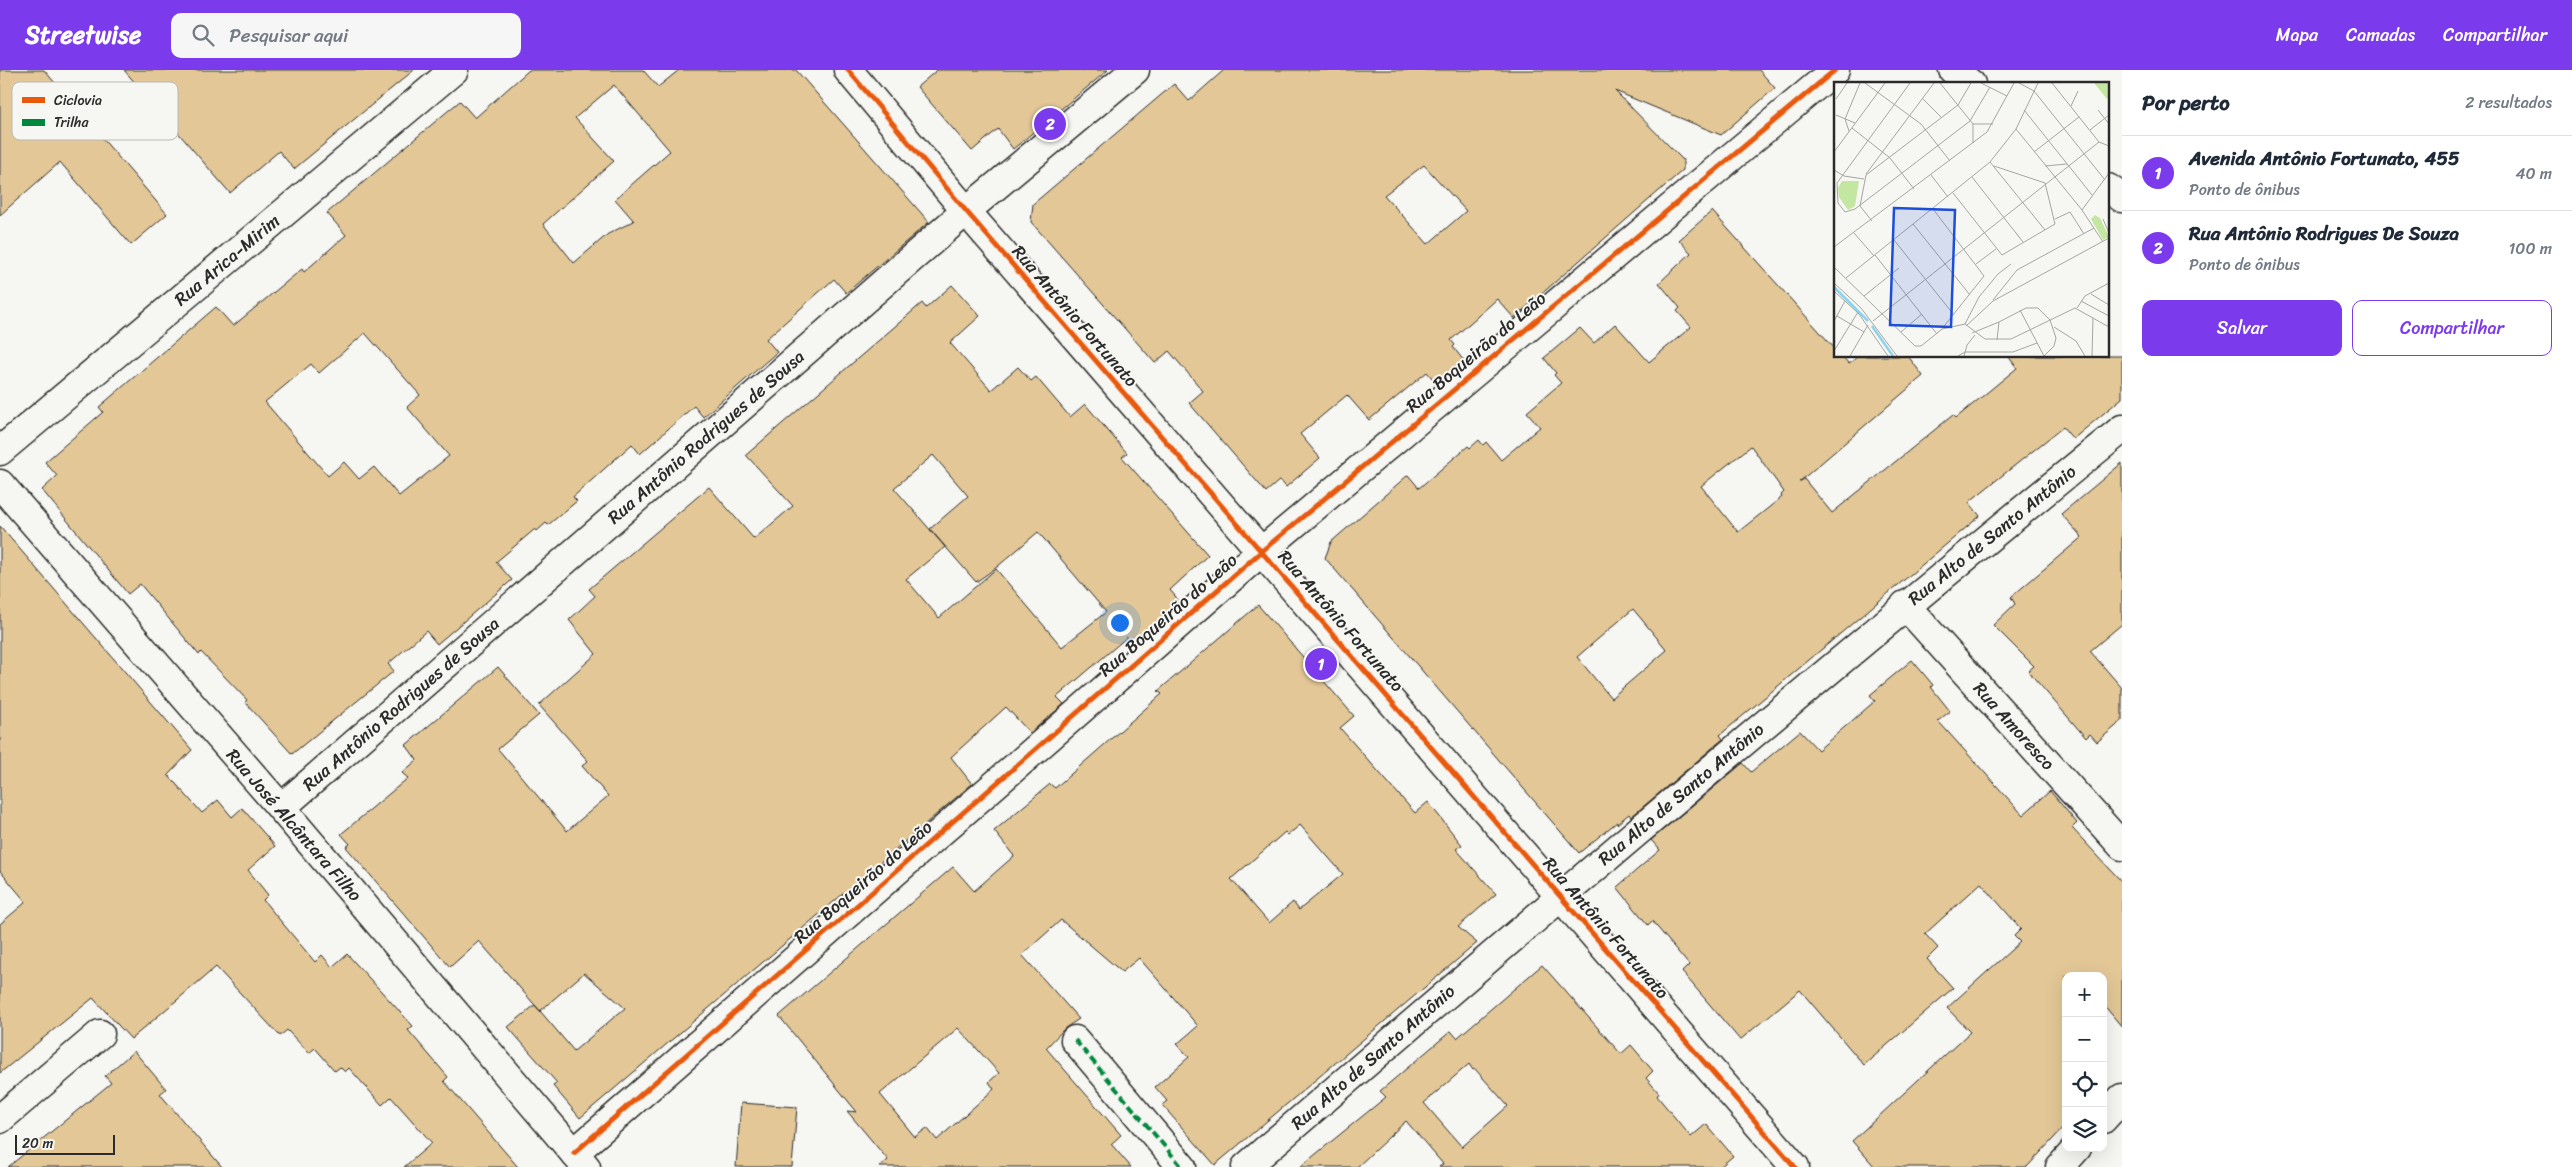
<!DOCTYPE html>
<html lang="pt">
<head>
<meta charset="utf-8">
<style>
  :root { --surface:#fff; --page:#f6f6f7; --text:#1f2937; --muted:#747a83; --line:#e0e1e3; --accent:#7c3aed }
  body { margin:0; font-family:Sriracha,sans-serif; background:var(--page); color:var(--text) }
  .controls { position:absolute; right:15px; bottom:15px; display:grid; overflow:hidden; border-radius:10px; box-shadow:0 5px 20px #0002 }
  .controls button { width:45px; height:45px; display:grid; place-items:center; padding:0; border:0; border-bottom:1px solid var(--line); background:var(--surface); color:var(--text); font:25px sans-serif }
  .scale { position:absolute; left:15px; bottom:12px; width:100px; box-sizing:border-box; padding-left:5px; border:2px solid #2b2b2b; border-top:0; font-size:14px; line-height:18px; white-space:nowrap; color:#2b2b2b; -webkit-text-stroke:4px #f6f6f2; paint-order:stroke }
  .you { position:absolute; left:1119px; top:552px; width:18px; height:18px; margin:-12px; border:4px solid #fff; border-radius:50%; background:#1a73e8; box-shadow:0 0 0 8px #1a73e833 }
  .badge { display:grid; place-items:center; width:32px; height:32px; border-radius:50%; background:var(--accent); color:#fff; font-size:16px; font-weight:700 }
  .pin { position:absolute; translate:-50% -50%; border:2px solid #fff; box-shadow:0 1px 5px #0006 }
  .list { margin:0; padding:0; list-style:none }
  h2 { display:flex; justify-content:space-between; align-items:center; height:65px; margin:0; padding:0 20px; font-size:21px }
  h2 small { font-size:16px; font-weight:400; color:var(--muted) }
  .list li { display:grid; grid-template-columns:32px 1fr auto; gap:15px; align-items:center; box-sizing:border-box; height:75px; padding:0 20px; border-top:1px solid var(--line) }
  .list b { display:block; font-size:19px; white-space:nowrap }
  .list p { margin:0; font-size:16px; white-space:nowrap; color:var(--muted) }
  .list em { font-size:16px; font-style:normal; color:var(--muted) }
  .actions { display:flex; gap:10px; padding:15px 20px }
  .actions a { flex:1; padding:11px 0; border:1px solid var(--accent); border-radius:10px; text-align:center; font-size:18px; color:var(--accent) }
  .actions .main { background:var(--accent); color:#fff }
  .icon { flex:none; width:28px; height:28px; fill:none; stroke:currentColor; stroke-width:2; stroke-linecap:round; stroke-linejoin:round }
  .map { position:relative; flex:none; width:2122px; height:1097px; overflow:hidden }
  header { display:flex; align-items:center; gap:30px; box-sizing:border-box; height:70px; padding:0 25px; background:var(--accent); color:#fff }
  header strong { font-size:24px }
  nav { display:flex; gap:28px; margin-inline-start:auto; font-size:18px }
  .search { width:350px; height:45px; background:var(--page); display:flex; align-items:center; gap:12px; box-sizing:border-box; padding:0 18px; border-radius:10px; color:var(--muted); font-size:19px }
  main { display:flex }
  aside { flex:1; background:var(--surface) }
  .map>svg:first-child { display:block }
</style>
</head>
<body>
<header>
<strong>Streetwise</strong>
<div class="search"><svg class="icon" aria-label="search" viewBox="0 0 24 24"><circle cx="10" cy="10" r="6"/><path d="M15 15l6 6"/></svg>Pesquisar aqui</div>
<nav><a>Mapa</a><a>Camadas</a><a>Compartilhar</a></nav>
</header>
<main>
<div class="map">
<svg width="2122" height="1097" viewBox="0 0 2122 1097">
  <rect width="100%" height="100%" fill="#f6f6f2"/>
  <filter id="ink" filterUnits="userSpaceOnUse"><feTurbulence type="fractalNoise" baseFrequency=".02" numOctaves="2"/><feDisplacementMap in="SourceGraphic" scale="10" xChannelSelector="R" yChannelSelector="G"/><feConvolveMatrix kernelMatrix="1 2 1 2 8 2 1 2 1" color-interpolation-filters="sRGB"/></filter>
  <g filter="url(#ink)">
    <g fill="#e3c797" stroke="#2b2b2b" fill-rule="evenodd">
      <path d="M0,0H44L167,144L131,175L60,92L0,145Z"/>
      <path d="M124,0H414L294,99L279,81L230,123Z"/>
      <path d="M529,0H643L658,17L679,0H796L929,152L846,223L834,209L766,269L777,282L703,347L694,336L640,384L632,374L573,427L577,431L548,455L546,453L537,461L535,459L496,492L512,510L437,574L426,561L388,594L394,601L292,684L245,632L247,630L201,582L199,585L140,514L128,524L42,420L57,406L45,392L103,342L99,337L216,237L233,256L302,199L304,202L346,165L327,143L449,40L460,31L475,48ZM614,15L670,81L615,129L634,151L608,164L574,193L543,154L614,91L575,48ZM365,263L420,325L407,337L449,386L399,426L374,397L359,409L344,392L328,406L265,332L311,294L319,303Z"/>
      <path d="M937,0H1108L1013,79L998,59L972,81L917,17Z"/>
      <path d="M1224,0H1759L1775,18L1721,65L1615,21L1683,90V100L1514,248L1497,229L1451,270L1455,275L1453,277L1464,291L1437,314L1427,302L1369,350L1347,325L1300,364L1320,388L1286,417L1280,410L1266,422L1189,333L1203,321L1169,281L1155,293L1031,152L1033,134L1174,14L1189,31ZM1424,95L1466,141L1428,174L1384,125Z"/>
      <path d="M1712,141L1836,280V286H1842L1849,294L1858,286H1908L1923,306L1799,412L1804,409L1832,443L1953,345L1956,348L2017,298L2008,286H2122V328L2073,369L2063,357L1969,432L1980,446L1720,665L1723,669L1631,747L1629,744L1617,754V752L1579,783L1325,488L1331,472L1408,405L1419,418L1468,376L1470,378L1479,370L1483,375L1486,372L1501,390L1540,357L1527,342L1561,313L1554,305L1556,303L1544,288L1580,258L1594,273L1615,254L1649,292L1691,257L1677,241L1680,238L1659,213L1691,183L1679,170ZM1751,376L1784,422L1781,425L1782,427L1738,462L1701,416ZM1633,539L1667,580L1611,628L1577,587Z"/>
      <path d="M952,215L980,246L950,273L991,320L1018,297L1031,311L1036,307L1070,347L1085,334L1127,383L1122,387L1208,485L1170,520L1180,532L1133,573L1127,567L1057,627L1064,634L1030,663L1006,637L951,687L972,714L580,1048L553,1016L557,1013L508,957L535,935L574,981L625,938L584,903L540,941L479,871L450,897L346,777L350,774L341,764L408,708L402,703L417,690L406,675L498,597L539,645L498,679L567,761L608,726L582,696L588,691L539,635L596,584L569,550L595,526L589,519L709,417L754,469L793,436L746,385L922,233L926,238ZM933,385L968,426L930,459L976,512L997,497L1038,462L1106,542L1062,577L996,499L939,548L906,509L945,477L894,418Z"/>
      <path d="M2122,393V554L2090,581L2122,618V651L2097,672L2090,664L2086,668L2028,601L2034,596L1993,555L2015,534L2011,527L2082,467L2061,444Z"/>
      <path d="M0,456L192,680L168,705L202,743L218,730L232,747L242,738L275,776L248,800L268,825L263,830L315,892L322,885L332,897L347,884L413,956L408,960L448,1007L444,1011L518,1097H404L432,1073L391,1027L382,1035L349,998L345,1002L340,997L335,1001L315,978L309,983L287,960L280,966L216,897L131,969L93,928L0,1003V854L26,832L0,801Z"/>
      <path d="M1258,535L1354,646L1340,658L1415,743L1428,732L1462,775L1456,779L1496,824L1458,857L1477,873L1215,1095L1162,1035L1167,1031L1155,1017L1189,987L1177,974L1198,956L1139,888L1122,902L1061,850L1022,885L1079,949L1065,958L1046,978L1121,1065L1111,1074L1131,1097H880L888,1090L847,1041L857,1042L779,946L953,797L974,821L1014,786L994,761L1050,714L1055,718L1162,624L1158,621ZM1300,755L1343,804L1299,840L1293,832L1269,853L1231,809L1285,762L1288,765ZM958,958L999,1003L989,1012L994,1019L937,1070L927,1058L915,1067L880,1024Z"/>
      <path d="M1912,590L1933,615L1931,617L1950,641L1938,651L2023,745L2050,721L2077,753L2072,758L2122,812V957L2103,934V906H2066V1055L2027,1097H1875L1852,1071L1970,962L1947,938L2020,872L2014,866L2021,859L1981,813L1925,864L1938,878L1927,889L1953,918L1864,995L1800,920L1740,970L1682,902L1689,895L1652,851L1648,855L1617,817L1660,780L1651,770L1743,693L1751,702L1800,661L1818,680L1875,631L1870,625Z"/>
      <path d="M1542,895L1621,984L1631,975L1653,1001L1646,1008L1659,1023L1657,1026L1691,1067L1706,1054L1733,1086L1720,1097H1439L1443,1094L1406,1051L1357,1097H1300L1386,1027L1380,1021L1451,961L1457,968ZM1469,994L1473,1000L1475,999L1508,1036L1462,1077L1424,1033Z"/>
      <path d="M134,981L166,1019L160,1024L222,1097H8L111,1013L105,1006Z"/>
      <path d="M741,1033L797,1037L792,1097H736Z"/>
    </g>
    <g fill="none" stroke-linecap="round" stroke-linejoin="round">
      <g stroke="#2b2b2b" stroke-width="31">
        <g id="minor">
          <path d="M848,0L966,141L1795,1097"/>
          <path d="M1953,0L1971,14"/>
          <path d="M2108,118L2122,128"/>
          <path d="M0,381L454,0"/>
          <path d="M0,414L281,738L586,1097"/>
          <path d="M1905,535L2122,776"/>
          <path d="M281,738L966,141L1135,0"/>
          <path d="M1075,970L1182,1097"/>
          <path d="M0,1049L100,964"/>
          <path d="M2103,1049L2122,1028"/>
          <path d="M574,1083L1262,481L1835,0"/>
          <path d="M1246,1097C1535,847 1825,600 2122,359"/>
          <path d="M2060,1097L2077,1078"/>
        </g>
      </g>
      <use href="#minor" stroke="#f6f6f2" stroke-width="28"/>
      <path stroke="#00873e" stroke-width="4" stroke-dasharray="8 4" stroke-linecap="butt" d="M1075,970L1182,1097"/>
      <g stroke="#f6f6f2" stroke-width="8">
        <g id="cycleway">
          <path d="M848,0L966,141L1795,1097"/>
          <path d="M574,1083L1262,481L1835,0"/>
        </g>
      </g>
      <use href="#cycleway" stroke="#e8590c" stroke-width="5"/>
    </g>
  </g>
  <g text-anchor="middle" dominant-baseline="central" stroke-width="4" stroke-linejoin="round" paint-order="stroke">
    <g font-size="18" fill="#2b2b2b" stroke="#f6f6f2">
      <text transform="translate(227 190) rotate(-40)">Rua Arica-Mirim</text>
      <text transform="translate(1075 246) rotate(49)">Rua Antônio Fortunato</text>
      <text transform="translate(1476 282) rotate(-40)">Rua Boqueirão do Leão</text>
      <text transform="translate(706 367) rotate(-41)">Rua Antônio Rodrigues de Sousa</text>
      <text transform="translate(1992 465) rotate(-39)">Rua Alto de Santo Antônio</text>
      <text transform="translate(1168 545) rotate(-41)">Rua Boqueirão do Leão</text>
      <text transform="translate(1341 551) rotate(49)">Rua Antônio Fortunato</text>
      <text transform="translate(401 634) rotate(-41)">Rua Antônio Rodrigues de Sousa</text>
      <text transform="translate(2014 656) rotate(48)">Rua Amoresco</text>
      <text transform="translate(1681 724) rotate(-40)">Rua Alto de Santo Antônio</text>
      <text transform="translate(294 755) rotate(49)">Rua José Alcântara Filho</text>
      <text transform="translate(863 812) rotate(-41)">Rua Boqueirão do Leão</text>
      <text transform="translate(1606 858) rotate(49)">Rua Antônio Fortunato</text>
      <text transform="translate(1373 987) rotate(-41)">Rua Alto de Santo Antônio</text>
    </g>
  </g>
  <g transform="translate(1834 12)">
    <rect width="275" height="275" fill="#f6f6f2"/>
    <path d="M260,1H275V15L273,17ZM8,99H25L21,124L14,128L5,115L4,106ZM261,133L266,136L275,155L269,158L257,137Z" fill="#c3e7a0"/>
    <path fill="none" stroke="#8cd4ee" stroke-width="2.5" d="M0,205L34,239M38,244L59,274"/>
    <path fill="none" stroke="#a5a5a2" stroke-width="1" d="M31,1L87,42L116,79M76,1L3,101L4,121L11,130L21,127L136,39L156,5M106,1L139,42V61M147,1L173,14M185,1L200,9L271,98M218,1L265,60L275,64M0,7V49M88,16L108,36M2,17L13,1M237,24L244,9M190,28L258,113M264,28L275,42M2,33L21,41M139,42H159M18,46L56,76L80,107M182,47L248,128L269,160M256,48L275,33M15,49L11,37L26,1M0,70L51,1M200,70L245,35M156,80L211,148M211,84L233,82M0,88L10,94L30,97M32,92L100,1M97,93L114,115M138,95L189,160M119,111L168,173L221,142L211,101L160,84M26,124L32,93L124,23L137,1M26,124L38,139M248,128L275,91M221,137L236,130L250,152M269,137L275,151M79,142L136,213M20,151L40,174M60,158L120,233M0,165L153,50L180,1M41,173L103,252M142,182L162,167M0,185L81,264H87L107,248L150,194L99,127M12,196L156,80L182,47L204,1M0,201L27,226L63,274M0,209L25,232L54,274M257,212L275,223M30,214L65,186M159,218L183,188L260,146M247,219L275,234M243,226L251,214L275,201M186,228L210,274M3,234L30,250M0,239L11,219M39,239L265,60M131,242L145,215L164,192L177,182M132,244L159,219L275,156M220,245L242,259L251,274M108,247L131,242L151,257H177L241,226L275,245M67,250L88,232M138,251L165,240M163,258L165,240L192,226H204L216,238L222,256L220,264L210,274M0,269L24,230M16,274L34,243M124,274L131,270H179L203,261M130,274L133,263L141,253M258,274L259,236"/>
    <path fill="#1d4ed8" fill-opacity="0.15" stroke="#1d4ed8" stroke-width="2.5" d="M60,126L121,128L117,245L56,243Z"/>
    <rect width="275" height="275" fill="none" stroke="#2b2b2b" stroke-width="2.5"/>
  </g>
  <rect x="12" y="12" width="166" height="58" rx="8" fill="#f6f6f2" stroke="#b9b9b6" stroke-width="1"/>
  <rect x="22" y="27" width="23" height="6" fill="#e8590c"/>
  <rect x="22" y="49" width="23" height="7" fill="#00873e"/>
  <g font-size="14" fill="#2b2b2b">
    <text x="54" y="35">Ciclovia</text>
    <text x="54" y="57">Trilha</text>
  </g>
</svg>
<div class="controls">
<button>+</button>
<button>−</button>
<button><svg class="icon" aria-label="locate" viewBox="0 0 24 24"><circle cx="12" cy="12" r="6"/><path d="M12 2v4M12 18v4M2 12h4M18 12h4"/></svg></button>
<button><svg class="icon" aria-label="layers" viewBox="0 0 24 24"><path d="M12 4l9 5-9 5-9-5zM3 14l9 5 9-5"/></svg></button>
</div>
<div class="scale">20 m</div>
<div class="you"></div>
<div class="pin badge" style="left:1321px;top:594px">1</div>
<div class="pin badge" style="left:1050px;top:54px">2</div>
</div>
<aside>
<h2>Por perto<small>2 resultados</small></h2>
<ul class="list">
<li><span class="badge">1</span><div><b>Avenida Antônio Fortunato, 455</b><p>Ponto de ônibus</p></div><em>40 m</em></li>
<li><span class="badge">2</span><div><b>Rua Antônio Rodrigues De Souza</b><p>Ponto de ônibus</p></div><em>100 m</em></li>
</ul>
<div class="actions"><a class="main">Salvar</a><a>Compartilhar</a></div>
</aside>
</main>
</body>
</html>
